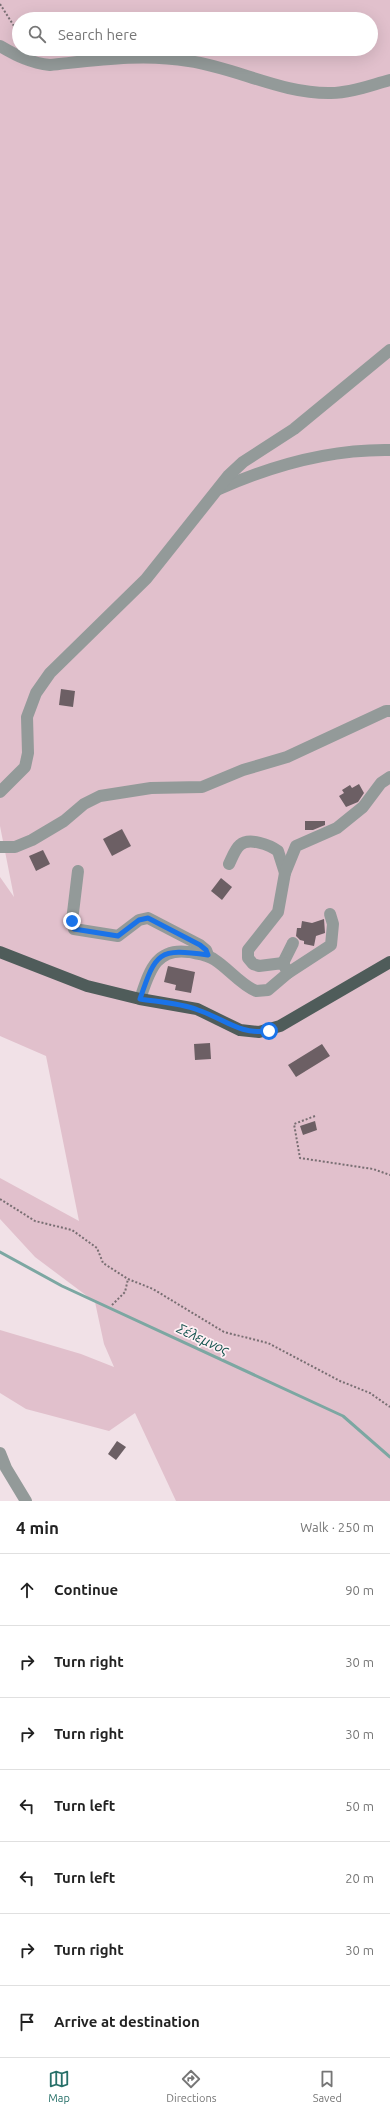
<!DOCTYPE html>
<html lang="en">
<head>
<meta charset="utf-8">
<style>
  :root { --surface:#fff; --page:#f6f6f6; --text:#222; --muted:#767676; --line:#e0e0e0; --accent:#277069 }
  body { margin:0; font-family:Ubuntu,sans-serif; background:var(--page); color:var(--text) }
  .stop { position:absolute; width:12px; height:12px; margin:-9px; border:3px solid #1a73e8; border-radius:50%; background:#fff }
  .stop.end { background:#1a73e8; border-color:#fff; box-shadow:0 1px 4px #0008 }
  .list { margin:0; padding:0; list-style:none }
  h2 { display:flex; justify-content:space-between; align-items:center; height:52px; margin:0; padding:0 16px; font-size:17px }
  h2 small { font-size:13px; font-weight:400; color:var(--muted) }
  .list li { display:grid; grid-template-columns:26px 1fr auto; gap:12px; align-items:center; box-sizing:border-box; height:72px; padding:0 16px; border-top:1px solid var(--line) }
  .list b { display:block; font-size:15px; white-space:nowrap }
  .list em { font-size:13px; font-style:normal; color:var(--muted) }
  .icon { flex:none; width:22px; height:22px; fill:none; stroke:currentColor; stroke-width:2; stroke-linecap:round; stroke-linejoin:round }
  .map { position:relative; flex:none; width:390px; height:1501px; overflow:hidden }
  .search { position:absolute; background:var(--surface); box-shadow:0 4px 16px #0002; left:12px; right:12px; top:12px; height:44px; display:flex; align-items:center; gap:10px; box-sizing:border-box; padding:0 14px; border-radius:22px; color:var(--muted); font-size:15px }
  .sheet { height:556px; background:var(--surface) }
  nav { display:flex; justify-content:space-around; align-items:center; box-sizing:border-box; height:56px; border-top:1px solid var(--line); background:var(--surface); font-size:11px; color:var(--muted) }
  nav a { display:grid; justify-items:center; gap:2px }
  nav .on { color:var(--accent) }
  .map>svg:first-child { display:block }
</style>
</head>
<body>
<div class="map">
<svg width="390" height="1501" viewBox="0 0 390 1501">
  <rect width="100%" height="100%" fill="#f1e1e7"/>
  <path fill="#e1c0cc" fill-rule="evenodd" d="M0,0H390V1501H176L135,1413L109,1431L26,1409L0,1393V1330L81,1354L114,1367L104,1344L95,1302L35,1257L0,1219V1178L79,1221L46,1056L0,1036V877L14,897L0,826ZM19,19H371V49H19Z"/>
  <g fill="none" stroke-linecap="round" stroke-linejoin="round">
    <path stroke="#7ca7a2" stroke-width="3" d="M0,1252L62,1286L343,1416L390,1457"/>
  </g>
  <g fill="#6c5f64">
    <path d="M61,689L75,691L73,707L59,705Z"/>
    <path d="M359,784L364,793L358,802L346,807L339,796L344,793L342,790L350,785L352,788Z"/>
    <path d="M305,821H325V825L313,830H305Z"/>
    <path d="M122,829L131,846L112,856L103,839Z"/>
    <path d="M43,850L50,864L36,871L29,856Z"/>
    <path d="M221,878L232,887L222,900L211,891Z"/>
    <path d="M324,919L325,933L316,936L314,946L304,944V941L300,940L296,936L297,928H301L302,921L312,923Z"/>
    <path d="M168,966L195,972L191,993L175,990L176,985L164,982Z"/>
    <path d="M210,1043L211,1059L195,1060L194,1044Z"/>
    <path d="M322,1044L330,1056L296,1077L288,1065Z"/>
    <path d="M315,1121L317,1130L303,1135L300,1126Z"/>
    <path d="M117,1441L126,1447L116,1460L108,1454Z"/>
  </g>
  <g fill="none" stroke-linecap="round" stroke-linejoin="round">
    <g stroke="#786e72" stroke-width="2" stroke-dasharray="2 2" stroke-linecap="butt">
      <path d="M0,4L19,34"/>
      <path d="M315,1116L294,1124L300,1158L373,1169L390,1175"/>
      <path d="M0,1199L35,1221L72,1230L97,1248L103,1263L128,1279L153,1289L224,1332L268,1343L340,1381L370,1393L390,1407"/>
      <path d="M112,1305L125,1292L128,1279"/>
    </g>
    <g stroke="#939a99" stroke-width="12">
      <path d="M0,46C17,56 31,63 50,65C97,60 143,53 189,61C237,68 282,94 331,93C351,93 371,85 390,80"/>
      <path d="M219,489C273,465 331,449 390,450"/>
      <path d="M0,792L25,767L28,753L27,717L36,693L50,673L146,579L228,476L243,462L294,429L390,350"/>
      <path d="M0,847H15L32,840L64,821L84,804L100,796L151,788L202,787L243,770L287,757L386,711H390"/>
      <path d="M229,864C232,858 235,849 240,845C249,837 270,845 278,851L285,873"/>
      <path d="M78,871L72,921L74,929L118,936L139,920L148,918L200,945L206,950L208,955"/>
      <path d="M283,963L293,943"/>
      <path d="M288,973L331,945L333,924L330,914"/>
      <path d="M140,999C149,973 155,947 189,952C198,954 207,954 215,960C229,969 241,985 256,991L268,990L288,973L283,963L259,966L253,964L248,958V950L278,912L285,873L296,846L337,828L363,807L381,783L390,777"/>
      <path d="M0,1453L6,1468L26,1501"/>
    </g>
    <path stroke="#4f5c5a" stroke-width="12" d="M0,952L87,986L140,999L197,1009L240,1030L259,1032L280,1026L390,962"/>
  </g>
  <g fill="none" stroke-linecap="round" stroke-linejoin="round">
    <path stroke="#1a73e8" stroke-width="5" d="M72,921L74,929L118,936L139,920L148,918L200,945L206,950L208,955C158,948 156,952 140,999C159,1002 180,1003 198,1010C225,1019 239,1035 269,1031"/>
  </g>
  <g text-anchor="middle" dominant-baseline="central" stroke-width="3.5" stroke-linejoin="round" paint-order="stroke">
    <g font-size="14" font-style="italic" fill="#12514c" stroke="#ffeff4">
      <text transform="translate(203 1339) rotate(25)">Σέλεμνος</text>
    </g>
  </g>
</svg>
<div class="stop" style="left:269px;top:1031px"></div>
<div class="stop end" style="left:72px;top:921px"></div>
<div class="search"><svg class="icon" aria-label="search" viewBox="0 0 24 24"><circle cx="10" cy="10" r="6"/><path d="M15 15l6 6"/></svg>Search here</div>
</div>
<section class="sheet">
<h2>4 min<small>Walk · 250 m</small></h2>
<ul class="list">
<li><svg class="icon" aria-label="ahead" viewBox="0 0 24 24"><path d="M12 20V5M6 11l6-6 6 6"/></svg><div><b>Continue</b></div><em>90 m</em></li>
<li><svg class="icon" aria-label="right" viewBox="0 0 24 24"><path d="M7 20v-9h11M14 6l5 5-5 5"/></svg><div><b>Turn right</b></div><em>30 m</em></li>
<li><svg class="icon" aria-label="right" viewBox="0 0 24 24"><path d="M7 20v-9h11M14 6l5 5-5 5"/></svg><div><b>Turn right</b></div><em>30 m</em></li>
<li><svg class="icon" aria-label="left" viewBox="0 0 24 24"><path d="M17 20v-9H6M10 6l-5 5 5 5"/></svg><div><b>Turn left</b></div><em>50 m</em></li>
<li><svg class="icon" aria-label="left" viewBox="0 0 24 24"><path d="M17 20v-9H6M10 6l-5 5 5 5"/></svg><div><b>Turn left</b></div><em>20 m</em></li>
<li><svg class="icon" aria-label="right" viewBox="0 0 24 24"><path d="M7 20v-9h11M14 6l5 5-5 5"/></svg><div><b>Turn right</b></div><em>30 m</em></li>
<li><svg class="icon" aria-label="arrive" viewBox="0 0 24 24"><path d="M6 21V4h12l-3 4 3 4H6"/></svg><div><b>Arrive at destination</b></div></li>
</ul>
</section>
<nav>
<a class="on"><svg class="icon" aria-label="map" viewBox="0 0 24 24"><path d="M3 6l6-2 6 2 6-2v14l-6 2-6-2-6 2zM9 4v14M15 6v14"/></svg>Map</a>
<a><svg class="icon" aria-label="directions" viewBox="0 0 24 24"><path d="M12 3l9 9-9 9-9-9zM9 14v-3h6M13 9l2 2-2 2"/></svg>Directions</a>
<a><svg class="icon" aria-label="saved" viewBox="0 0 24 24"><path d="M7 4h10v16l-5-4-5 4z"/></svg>Saved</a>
</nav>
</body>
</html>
